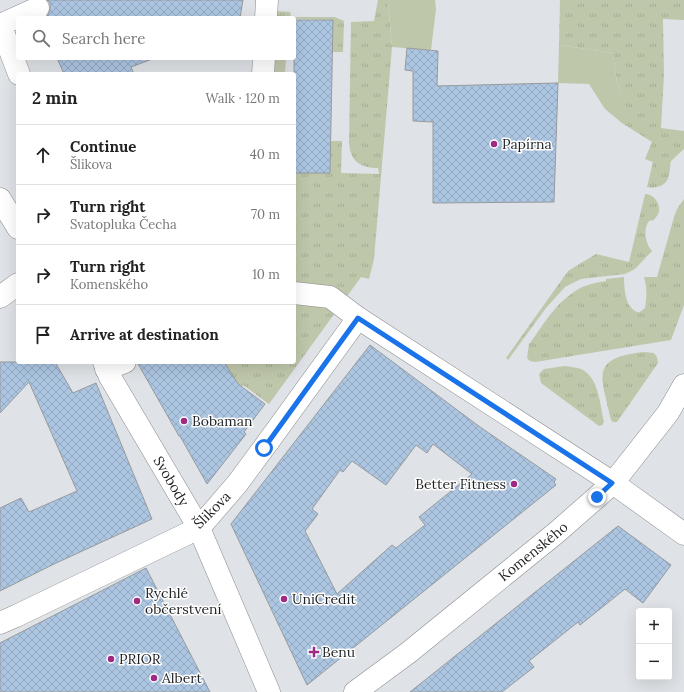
<!DOCTYPE html>
<html lang="en">
<head>
<meta charset="utf-8">
<style>
  :root { --surface:#fff; --page:#f2f2f2; --text:#222; --muted:#767676; --line:#e0e0e0 }
  body { margin:0; font-family:Lora,serif; background:var(--page); color:var(--text) }
  .controls { position:absolute; right:12px; bottom:12px; display:grid; overflow:hidden; border-radius:4px; box-shadow:0 4px 16px #0002 }
  .controls button { width:36px; height:36px; display:grid; place-items:center; padding:0; border:0; border-bottom:1px solid var(--line); background:var(--surface); color:var(--text); font:20px sans-serif }
  .stop { position:absolute; width:12px; height:12px; margin:-9px; border:3px solid #1a73e8; border-radius:50%; background:#fff }
  .stop.end { background:#1a73e8; border-color:#fff; box-shadow:0 1px 4px #0008 }
  .list { margin:0; padding:0; list-style:none }
  h2 { display:flex; justify-content:space-between; align-items:center; height:52px; margin:0; padding:0 16px; font-size:17px }
  h2 small { font-size:13px; font-weight:400; color:var(--muted) }
  .list li { display:grid; grid-template-columns:26px 1fr auto; gap:12px; align-items:center; box-sizing:border-box; height:60px; padding:0 16px; border-top:1px solid var(--line) }
  .list b { display:block; font-size:15px; white-space:nowrap }
  .list p { margin:0; font-size:13px; white-space:nowrap; color:var(--muted) }
  .list em { font-size:13px; font-style:normal; color:var(--muted) }
  .icon { flex:none; width:22px; height:22px; fill:none; stroke:currentColor; stroke-width:2; stroke-linecap:round; stroke-linejoin:round }
  .map { position:relative; flex:none; width:684px; height:692px; overflow:hidden }
  .search { position:absolute; background:var(--surface); box-shadow:0 4px 16px #0002; left:16px; top:16px; width:280px; height:44px; display:flex; align-items:center; gap:10px; box-sizing:border-box; padding:0 14px; border-radius:4px; color:var(--muted); font-size:15px }
  .panel { position:absolute; background:var(--surface); box-shadow:0 4px 16px #0002; left:16px; top:72px; width:280px; height:292px; border-radius:4px }
  .map>svg:first-child { display:block }
</style>
</head>
<body>
<div class="map">
<svg width="684" height="692" viewBox="0 0 684 692">
  <defs>
    <pattern id="grass-tufts" width="24" height="20" patternUnits="userSpaceOnUse"><rect width="24" height="20" fill="#bfc7ab"/><path d="M3 7l-1-3M5 7V3M7 7l1-3M15 17l-1-3M17 17v-4M19 17l1-3" fill="none" stroke="#a4ab93"/></pattern>
    <pattern id="building-cross-hatch" width="8" height="8" patternUnits="userSpaceOnUse"><rect width="8" height="8" fill="#acc6e2"/><path d="M0 0l8 8M0 8l8-8" fill="none" stroke="#94aac2"/></pattern>
  </defs>
  <rect width="100%" height="100%" fill="#dfe2e6"/>
  <g fill="url(#grass-tufts)">
    <path d="M378,0H388L392,47L374,259L369,279L361,277L269,404L243,385L241,388L234,378L224,362H294V173H330L331,141H342L341,173L379,174L378,168C360,168 350,161 349,142L351,22L374,21Z"/>
    <path d="M560,0H684V20L663,19L664,74L661,128L684,131V149L671,161C669,171 671,182 660,186C655,188 651,188 647,187L653,162L645,159L652,142L622,123V96L617,83L613,53L559,45Z"/>
    <path d="M275,11L290,12L291,17H335L344,21L343,52H332L333,20L273,18Z"/>
    <path d="M273,58H286L285,74H272Z"/>
    <path d="M645,194C653,194 660,202 659,211C659,214 656,217 654,220L649,221C643,229 645,243 652,251L635,269L625,274L581,279L565,287L546,308L508,360L506,358L568,271L596,254L629,262Z"/>
    <path d="M684,199V305L671,340L535,362L530,361L527,358L529,343H530C543,325 555,304 574,292C583,285 595,283 606,281V279L624,277C624,286 625,305 634,310C635,312 638,312 640,312L645,308C647,297 647,288 644,277H657L674,217L677,209Z"/>
    <path d="M644,352L654,353L657,357L658,363L617,422H613L611,420C602,377 588,358 644,352Z"/>
    <path d="M565,366C570,367 576,367 581,369C599,377 600,405 604,422L602,425L599,426L541,383L539,374L544,369Z"/>
  </g>
  <g fill="#bfc7ab">
    <path d="M388,0H435L436,9L431,50L392,47Z"/>
    <path d="M559,45L613,53L617,83L622,96V123L605,109L589,84L558,83Z"/>
  </g>
  <g fill="url(#building-cross-hatch)" stroke="#979a9d" fill-rule="evenodd">
    <path d="M47,0H243L240,18H45L48,15L50,10V3Z"/>
    <path d="M294,20H333L330,173H294Z"/>
    <path d="M407,48L438,51L437,86L558,83L554,202L433,203V122L413,121V71L405,70Z"/>
    <path d="M57,58H155L131,67L134,74H64Z"/>
    <path d="M370,345L480,427L556,479L554,482L556,485L307,685L231,524ZM433,444L472,474L419,517L425,525L396,548L392,545L337,594L305,531L318,514L312,509L340,470L343,472L352,461L386,485L416,445L427,453Z"/>
    <path d="M0,362H55L73,393L96,383L152,519L54,564L0,591V508L21,498L29,512L77,491L29,382L0,413Z"/>
    <path d="M137,362H224L238,384L265,404L244,432L246,434L207,484L180,436H179Z"/>
    <path d="M618,526L671,565L643,603L625,589L580,625L578,622L529,661L534,667L502,692H410Z"/>
    <path d="M146,568L210,692H0V643Z"/>
  </g>
  <g fill="none" stroke-linecap="round" stroke-linejoin="round">
    <g stroke="#898b8e" stroke-width="23">
      <g id="pedestrian">
        <path d="M0,25L38,8"/>
        <path id="s1" d="M104,362L110,377L199,528L269,692"/>
        <path d="M106,369L125,362"/>
        <path d="M16,616L199,528L237,484L268,442"/>
      </g>
    </g>
    <g stroke="#898b8e" stroke-width="23">
      <g id="minor">
        <path d="M266,18L267,0"/>
        <path d="M0,24L19,74"/>
        <path d="M263,74L264,58"/>
        <path d="M0,199L18,228"/>
        <path d="M294,293L330,297L358,318L613,483L684,534"/>
        <path d="M0,297L18,284"/>
        <path d="M268,442L358,318"/>
        <path d="M0,623L16,616"/>
        <path id="s2" d="M355,692L408,653L556,533L613,483L668,413L684,385"/>
      </g>
    </g>
    <use href="#pedestrian" stroke="#fff" stroke-width="22"/>
    <use href="#minor" stroke="#fff" stroke-width="22"/>
  </g>
  <g fill="none" stroke-linecap="round" stroke-linejoin="round">
    <path stroke="#1a73e8" stroke-width="5" d="M264,448L358,318L612,483L597,497"/>
  </g>
  <g fill="#9e2a84" stroke="#fff" stroke-width="1.5">
    <circle cx="494" cy="144" r="4"/>
    <circle cx="184" cy="421" r="4"/>
    <circle cx="514" cy="484" r="4"/>
    <circle cx="284" cy="599" r="4"/>
    <circle cx="137" cy="601" r="4"/>
    <path d="M312 646h4v4h4v4h-4v4h-4v-4h-4v-4h4z"/>
    <circle cx="111" cy="659" r="4"/>
    <circle cx="154" cy="678" r="4"/>
  </g>
  <g text-anchor="middle" dominant-baseline="central" stroke-width="3" stroke-linejoin="round" paint-order="stroke">
    <g font-size="14" fill="#1f2022" stroke="#fff" text-anchor="start">
      <text x="502" y="144">Papírna</text>
      <text x="192" y="421">Bobaman</text>
      <text x="506" y="484" text-anchor="end">Better Fitness</text>
      <text x="145" y="593">Rychlé<tspan x="145" dy="16">občerstvení</tspan></text>
      <text x="292" y="599">UniCredit</text>
      <text x="322" y="652">Benu</text>
      <text x="119" y="659">PRIOR</text>
      <text x="162" y="678">Albert</text>
    </g>
    <g font-size="14" fill="#1f2022" stroke="#fff">
      <text stroke="none"><textPath href="#s1" startOffset="137">Svobody</textPath></text>
      <text transform="translate(212 510) rotate(-45)">Šlikova</text>
      <text stroke="none"><textPath href="#s2" startOffset="227">Komenského</textPath></text>
    </g>
  </g>
</svg>
<div class="controls">
<button>+</button>
<button>−</button>
</div>
<div class="stop" style="left:264px;top:448px"></div>
<div class="stop end" style="left:597px;top:497px"></div>
<div class="search"><svg class="icon" aria-label="search" viewBox="0 0 24 24"><circle cx="10" cy="10" r="6"/><path d="M15 15l6 6"/></svg>Search here</div>
<section class="panel">
<h2>2 min<small>Walk · 120 m</small></h2>
<ul class="list">
<li><svg class="icon" aria-label="ahead" viewBox="0 0 24 24"><path d="M12 20V5M6 11l6-6 6 6"/></svg><div><b>Continue</b><p>Šlikova</p></div><em>40 m</em></li>
<li><svg class="icon" aria-label="right" viewBox="0 0 24 24"><path d="M7 20v-9h11M14 6l5 5-5 5"/></svg><div><b>Turn right</b><p>Svatopluka Čecha</p></div><em>70 m</em></li>
<li><svg class="icon" aria-label="right" viewBox="0 0 24 24"><path d="M7 20v-9h11M14 6l5 5-5 5"/></svg><div><b>Turn right</b><p>Komenského</p></div><em>10 m</em></li>
<li><svg class="icon" aria-label="arrive" viewBox="0 0 24 24"><path d="M6 21V4h12l-3 4 3 4H6"/></svg><div><b>Arrive at destination</b></div></li>
</ul>
</section>
</div>
</body>
</html>
